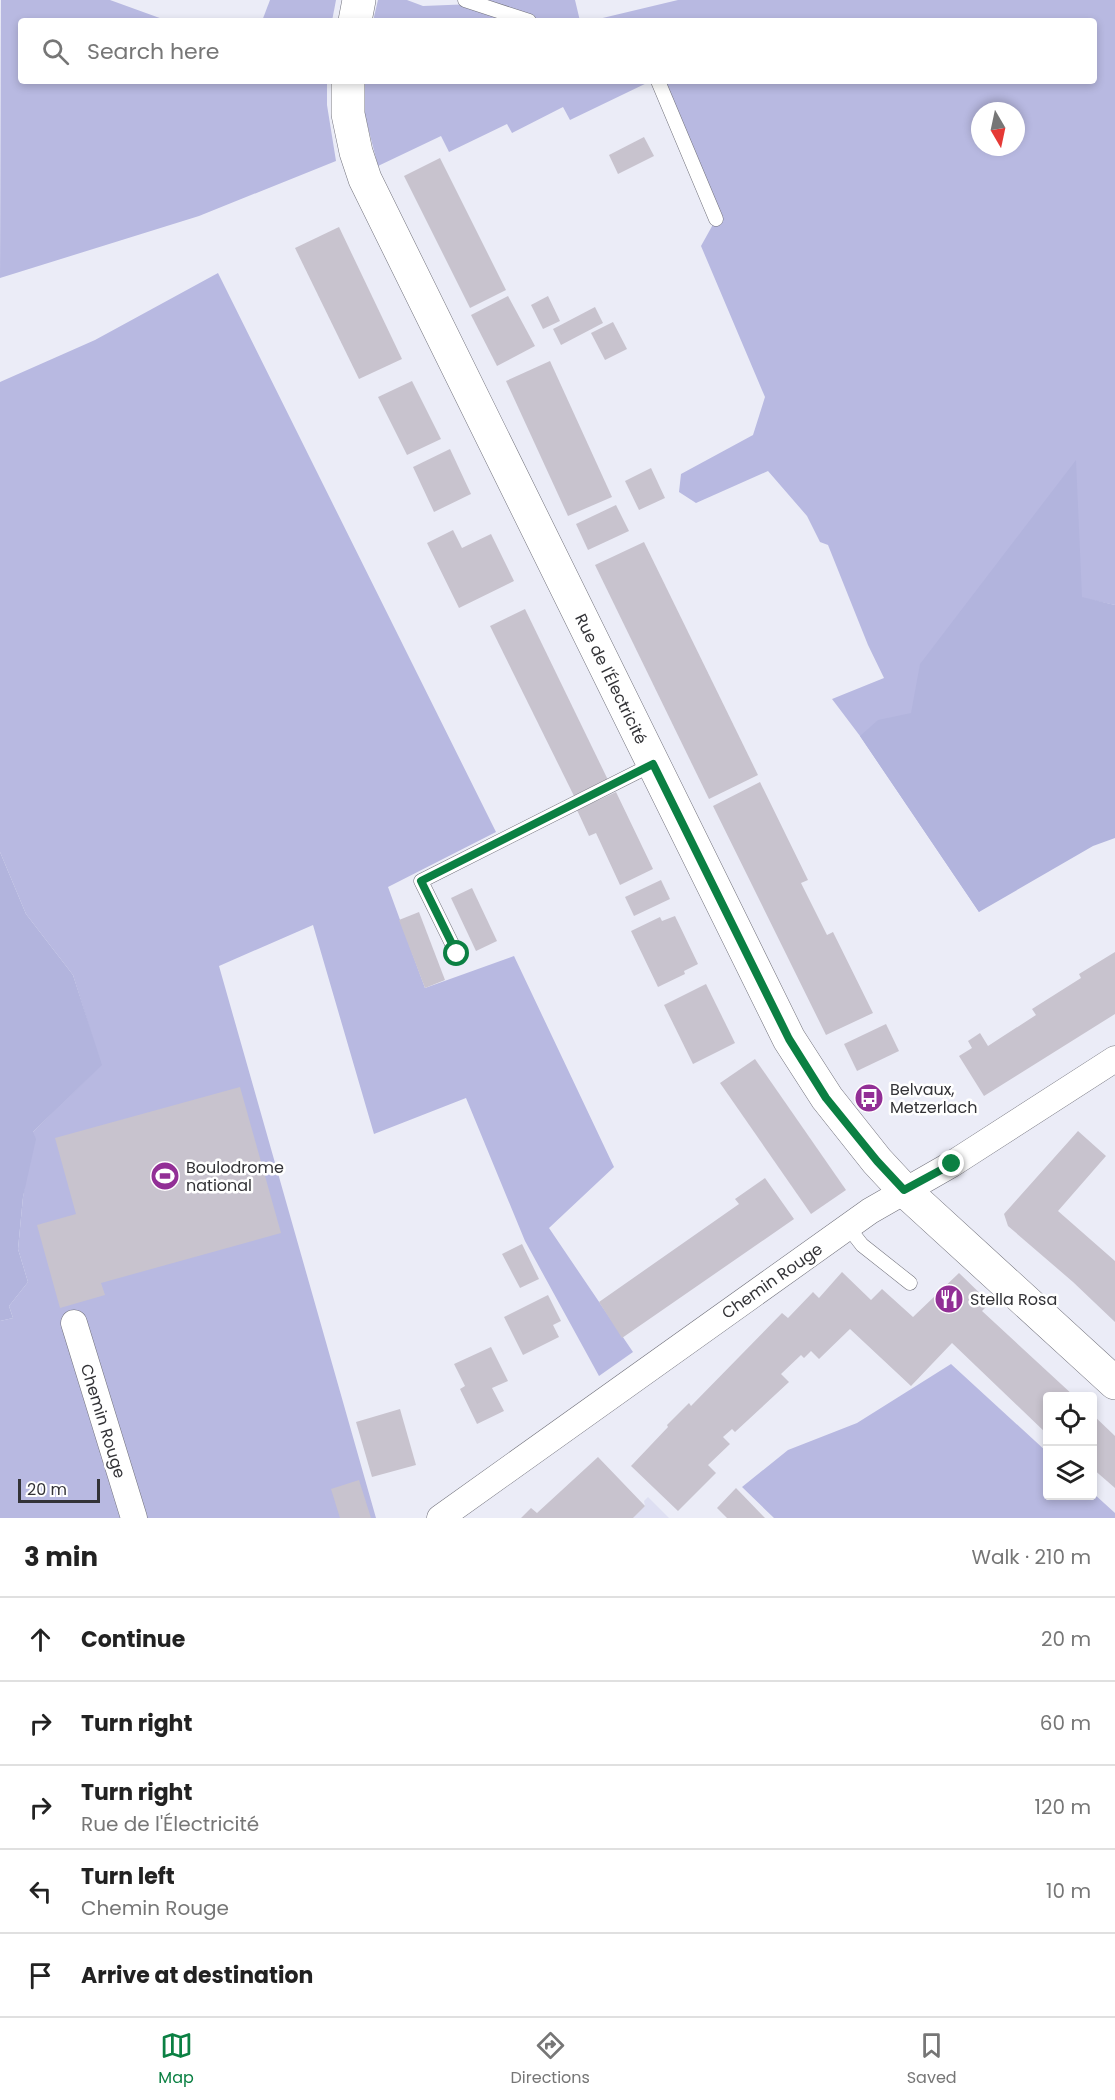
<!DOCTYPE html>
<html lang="en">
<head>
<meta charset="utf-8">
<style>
  :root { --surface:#fff; --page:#f6f6f6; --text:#222; --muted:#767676; --line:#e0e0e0; --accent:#0b8043 }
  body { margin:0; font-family:Poppins,sans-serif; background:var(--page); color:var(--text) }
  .controls { position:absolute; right:18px; bottom:18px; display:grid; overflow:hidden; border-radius:6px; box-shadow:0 3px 9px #0003 }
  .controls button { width:54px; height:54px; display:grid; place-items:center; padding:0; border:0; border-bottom:2px solid var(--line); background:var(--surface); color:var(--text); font:30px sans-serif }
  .compass { position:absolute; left:971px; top:102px; width:54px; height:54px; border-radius:50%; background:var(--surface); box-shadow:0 3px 9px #0003; rotate:171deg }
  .scale { position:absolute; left:18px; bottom:15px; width:82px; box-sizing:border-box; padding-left:6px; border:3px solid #333337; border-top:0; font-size:16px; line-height:21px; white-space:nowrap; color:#333337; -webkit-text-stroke:4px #fff; paint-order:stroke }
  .stop { position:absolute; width:18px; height:18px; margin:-14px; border:4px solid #0b8043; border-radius:50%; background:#fff }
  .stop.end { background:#0b8043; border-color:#fff; box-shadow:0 2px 6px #0008 }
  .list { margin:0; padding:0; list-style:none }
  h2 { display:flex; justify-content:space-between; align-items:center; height:78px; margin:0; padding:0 24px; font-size:26px }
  h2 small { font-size:20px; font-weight:400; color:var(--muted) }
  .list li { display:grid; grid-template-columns:39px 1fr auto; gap:18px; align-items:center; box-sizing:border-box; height:84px; padding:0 24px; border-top:2px solid var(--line) }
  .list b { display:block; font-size:22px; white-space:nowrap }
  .list p { margin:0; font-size:20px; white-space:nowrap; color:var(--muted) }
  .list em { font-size:20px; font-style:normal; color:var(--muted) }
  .icon { flex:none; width:33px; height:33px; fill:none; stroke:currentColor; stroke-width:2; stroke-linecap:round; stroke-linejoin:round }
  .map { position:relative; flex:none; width:1115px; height:1518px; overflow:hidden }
  .search { position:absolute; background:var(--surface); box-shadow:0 3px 9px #0003; left:18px; right:18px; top:18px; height:66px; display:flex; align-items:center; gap:15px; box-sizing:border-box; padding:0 21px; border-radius:6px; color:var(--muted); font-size:22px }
  .sheet { height:498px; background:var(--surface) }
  nav { display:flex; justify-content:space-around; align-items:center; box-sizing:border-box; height:84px; border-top:2px solid var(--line); background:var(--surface); font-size:16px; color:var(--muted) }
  nav a { display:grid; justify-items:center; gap:3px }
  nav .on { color:var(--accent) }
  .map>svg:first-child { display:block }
</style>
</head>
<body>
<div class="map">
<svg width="1115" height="1518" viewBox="0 0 1115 1518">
  <rect width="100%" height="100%" fill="#ebecf7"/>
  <path fill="#dedff2" d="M648,1497L669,1518H633L645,1506L644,1501Z"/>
  <g fill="#b8b9e1" fill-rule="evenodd">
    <path d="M1,0H110L168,21H21V81H327V105L336,161L199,216L0,278Z"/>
    <path d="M270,0H336L332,21H262Z"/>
    <path d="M378,0H407L423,6L473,4L471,0H575L580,21H373Z"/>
    <path d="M678,0H1115V605L1082,598L979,912L860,736L832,699L884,678L868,645L828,545L820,542L807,516L768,471L696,503L679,492L681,474L753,435L765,397L701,246L716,219L658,81H1094V21H590ZM980,111H1016V147H980Z"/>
    <path d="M365,81H651L570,120L563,107L512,133L507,124L449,152L441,136L378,166L364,112Z"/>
    <path d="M218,273L496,832L388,887L425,988L514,956L614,1167L549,1228L633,1352L599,1376L525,1241L466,1098L374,1134L313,925L219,966L376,1518H0V1321L13,1318L9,1306L28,1282L18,1249L23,1197L33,1132L101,1065L73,975L26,914L0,852V382L95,340Z"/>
    <path d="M951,1364L1047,1452L1048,1496H1092L1093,1493L1115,1513V1518H774L742,1487L788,1450L857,1423Z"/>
  </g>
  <g fill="#b2b4dd">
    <path d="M1076,460L1082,597L1115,605V838L1093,846L979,912L860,736L878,720L911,713L920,664Z"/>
    <path d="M0,852L26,914L73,975L102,1065L33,1132L36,1139L23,1197L18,1249L28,1282L9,1306L13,1318L0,1321Z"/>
  </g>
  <g fill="#c8c3ce">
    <path d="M644,137L654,156L618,174L609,155Z"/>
    <path d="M440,158L506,290L470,308L404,176Z"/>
    <path d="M339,227L402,359L359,379L295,248Z"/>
    <path d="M508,296L535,346L497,366L471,315Z"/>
    <path d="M548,296L560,321L543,329L531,305Z"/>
    <path d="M595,307L603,323L561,345L553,329Z"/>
    <path d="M613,322L627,349L605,360L591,333Z"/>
    <path d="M550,361L612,497L568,516L506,381Z"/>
    <path d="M412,381L441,439L407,455L378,397Z"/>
    <path d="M450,449L471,494L434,512L413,467Z"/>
    <path d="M651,468L665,498L639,510L625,481Z"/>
    <path d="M616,505L629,531L588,550L576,524Z"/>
    <path d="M453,530L462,548L491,534L514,581L459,608L427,543Z"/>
    <path d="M644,542L758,775L709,799L595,565Z"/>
    <path d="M525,609L609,782L575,798L490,626Z"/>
    <path d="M760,782L808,880L801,883L827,935L833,932L873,1013L826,1035L713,806Z"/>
    <path d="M616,792L653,869L620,885L596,833L589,836L577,810Z"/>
    <path d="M661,880L670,899L634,916L625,897Z"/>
    <path d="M472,888L497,941L476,951L451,898Z"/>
    <path d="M419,912L445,980L425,988L399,920Z"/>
    <path d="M675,916L698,964L684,971L685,974L658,987L631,931L660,917L662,921Z"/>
    <path d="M1115,952V1014L984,1096L959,1056L972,1048L968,1041L980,1033L988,1046L1036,1015L1032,1009L1081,978L1079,974Z"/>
    <path d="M706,984L735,1043L693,1064L664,1005Z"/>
    <path d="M886,1024L899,1051L857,1071L844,1044Z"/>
    <path d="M755,1059L846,1190L811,1214L720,1083Z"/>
    <path d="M240,1087L281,1233L101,1283L105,1295L60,1308L37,1225L76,1214L55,1138Z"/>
    <path d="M1078,1131L1106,1156L1058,1211L1115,1261V1322L1073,1282L1008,1226L1004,1214Z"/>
    <path d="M765,1178L794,1219L622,1338L599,1302L739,1204L735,1199Z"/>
    <path d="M522,1244L539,1279L520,1288L502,1254Z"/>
    <path d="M842,1272L871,1300L882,1289L913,1317L959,1273L990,1303L982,1311L1074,1396H1047V1434L952,1343L911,1386L850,1329L819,1359L811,1351L804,1358L801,1355L781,1374L789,1382L735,1432L732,1429L723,1437L730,1444L708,1465L716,1473L678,1511L631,1466L668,1427L667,1425L689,1403L691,1406L782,1313L788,1318L813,1292L819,1298Z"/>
    <path d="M548,1295L561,1321L553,1325L559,1337L523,1355L504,1317Z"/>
    <path d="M491,1347L508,1381L492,1388L504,1411L477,1424L460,1389L465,1386L454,1364Z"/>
    <path d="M400,1409L416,1465L372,1477L356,1422Z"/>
    <path d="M1092,1414L1115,1436V1488L1092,1468Z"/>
    <path d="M598,1457L645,1506L633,1518H521L531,1508L537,1513Z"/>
    <path d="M359,1480L371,1518H340L331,1489Z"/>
    <path d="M736,1488L765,1518H727L717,1508Z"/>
  </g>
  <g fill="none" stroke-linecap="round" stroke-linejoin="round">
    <g stroke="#72727c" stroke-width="15">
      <g id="lane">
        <path d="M465,0L529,21"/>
        <path d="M658,81L716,219"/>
        <path d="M457,954L421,881L653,764"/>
        <path d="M848,1227L862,1245L910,1283"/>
      </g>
    </g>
    <g stroke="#72727c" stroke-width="27">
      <g id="street">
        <path d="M74,1323L134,1518"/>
        <path d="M440,1518L870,1211L952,1164L1115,1059"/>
      </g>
    </g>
    <g stroke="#72727c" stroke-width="34">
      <g id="secondary">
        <path d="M355,21L359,0"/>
        <path d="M348,81V114L356,152L365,179L789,1039L827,1098L877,1161L904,1190L1115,1383"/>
      </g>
    </g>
    <use href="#lane" stroke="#fff" stroke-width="14"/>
    <use href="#street" stroke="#fff" stroke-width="26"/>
    <use href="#secondary" stroke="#fff" stroke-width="33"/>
  </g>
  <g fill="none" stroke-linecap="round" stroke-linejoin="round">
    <path stroke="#0b8043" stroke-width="8" d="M457,954L421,881L653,764L789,1039L826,1098L877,1161L904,1190L952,1164"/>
  </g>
  <defs>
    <g id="bus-disc" transform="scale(1.5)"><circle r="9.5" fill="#922f96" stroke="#fff"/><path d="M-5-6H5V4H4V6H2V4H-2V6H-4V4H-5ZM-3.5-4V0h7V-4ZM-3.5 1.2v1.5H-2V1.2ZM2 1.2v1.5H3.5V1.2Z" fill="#fff"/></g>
    <g id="stadium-disc" transform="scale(1.5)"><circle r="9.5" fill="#922f96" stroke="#fff"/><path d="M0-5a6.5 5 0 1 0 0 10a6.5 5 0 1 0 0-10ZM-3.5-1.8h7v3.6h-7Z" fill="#fff"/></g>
    <g id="restaurant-disc" transform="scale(1.5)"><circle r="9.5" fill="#922f96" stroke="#fff"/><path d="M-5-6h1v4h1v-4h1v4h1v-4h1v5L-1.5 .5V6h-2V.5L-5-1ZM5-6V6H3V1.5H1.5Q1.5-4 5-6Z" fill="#fff"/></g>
  </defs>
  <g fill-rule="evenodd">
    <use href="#bus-disc" x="869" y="1098"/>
    <use href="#stadium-disc" x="165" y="1176"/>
    <use href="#restaurant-disc" x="949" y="1299"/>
  </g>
  <g text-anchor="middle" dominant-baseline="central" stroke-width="5" stroke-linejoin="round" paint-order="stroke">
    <g font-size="16" fill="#333337" stroke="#fff">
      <text transform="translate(611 679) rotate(64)">Rue de l'Électricité</text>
      <text transform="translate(772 1281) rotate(-35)">Chemin Rouge</text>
      <text transform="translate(103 1421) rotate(73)">Chemin Rouge</text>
    </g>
    <g font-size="16" fill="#333337" stroke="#fff" text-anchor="start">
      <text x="890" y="1089">Belvaux,<tspan x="890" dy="18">Metzerlach</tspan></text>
      <text x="186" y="1167">Boulodrome<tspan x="186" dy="18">national</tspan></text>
      <text x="970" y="1299">Stella Rosa</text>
    </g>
  </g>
</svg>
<div class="controls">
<button><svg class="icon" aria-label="locate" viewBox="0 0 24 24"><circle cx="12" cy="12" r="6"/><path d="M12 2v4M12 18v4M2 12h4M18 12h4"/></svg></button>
<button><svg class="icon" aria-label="layers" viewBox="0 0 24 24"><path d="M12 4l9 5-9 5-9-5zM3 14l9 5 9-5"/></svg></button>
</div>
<svg class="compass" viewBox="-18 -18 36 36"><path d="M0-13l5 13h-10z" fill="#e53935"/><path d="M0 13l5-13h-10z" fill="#767676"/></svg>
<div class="scale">20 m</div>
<div class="stop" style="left:457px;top:954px"></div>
<div class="stop end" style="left:952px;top:1164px"></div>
<div class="search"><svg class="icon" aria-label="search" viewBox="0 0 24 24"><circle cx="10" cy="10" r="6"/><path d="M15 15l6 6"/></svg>Search here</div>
</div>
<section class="sheet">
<h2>3 min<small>Walk · 210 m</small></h2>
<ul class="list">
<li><svg class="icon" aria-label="ahead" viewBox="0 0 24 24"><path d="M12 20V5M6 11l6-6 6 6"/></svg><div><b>Continue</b></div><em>20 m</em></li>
<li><svg class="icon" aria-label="right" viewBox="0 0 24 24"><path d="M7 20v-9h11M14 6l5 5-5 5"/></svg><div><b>Turn right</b></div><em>60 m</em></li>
<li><svg class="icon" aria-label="right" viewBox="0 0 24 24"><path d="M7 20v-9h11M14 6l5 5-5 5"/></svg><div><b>Turn right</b><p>Rue de l'Électricité</p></div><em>120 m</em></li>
<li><svg class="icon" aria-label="left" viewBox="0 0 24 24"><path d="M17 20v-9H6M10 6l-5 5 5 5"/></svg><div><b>Turn left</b><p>Chemin Rouge</p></div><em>10 m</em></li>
<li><svg class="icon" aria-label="arrive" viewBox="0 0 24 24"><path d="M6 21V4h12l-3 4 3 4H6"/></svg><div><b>Arrive at destination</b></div></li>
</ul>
</section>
<nav>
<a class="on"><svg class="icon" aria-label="map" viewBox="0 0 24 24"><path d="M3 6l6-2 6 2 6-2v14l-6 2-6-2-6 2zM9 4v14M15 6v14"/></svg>Map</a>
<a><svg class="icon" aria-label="directions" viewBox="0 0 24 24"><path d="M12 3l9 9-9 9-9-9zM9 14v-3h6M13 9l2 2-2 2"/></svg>Directions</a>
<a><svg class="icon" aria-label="saved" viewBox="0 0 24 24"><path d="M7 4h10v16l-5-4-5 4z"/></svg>Saved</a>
</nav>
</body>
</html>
